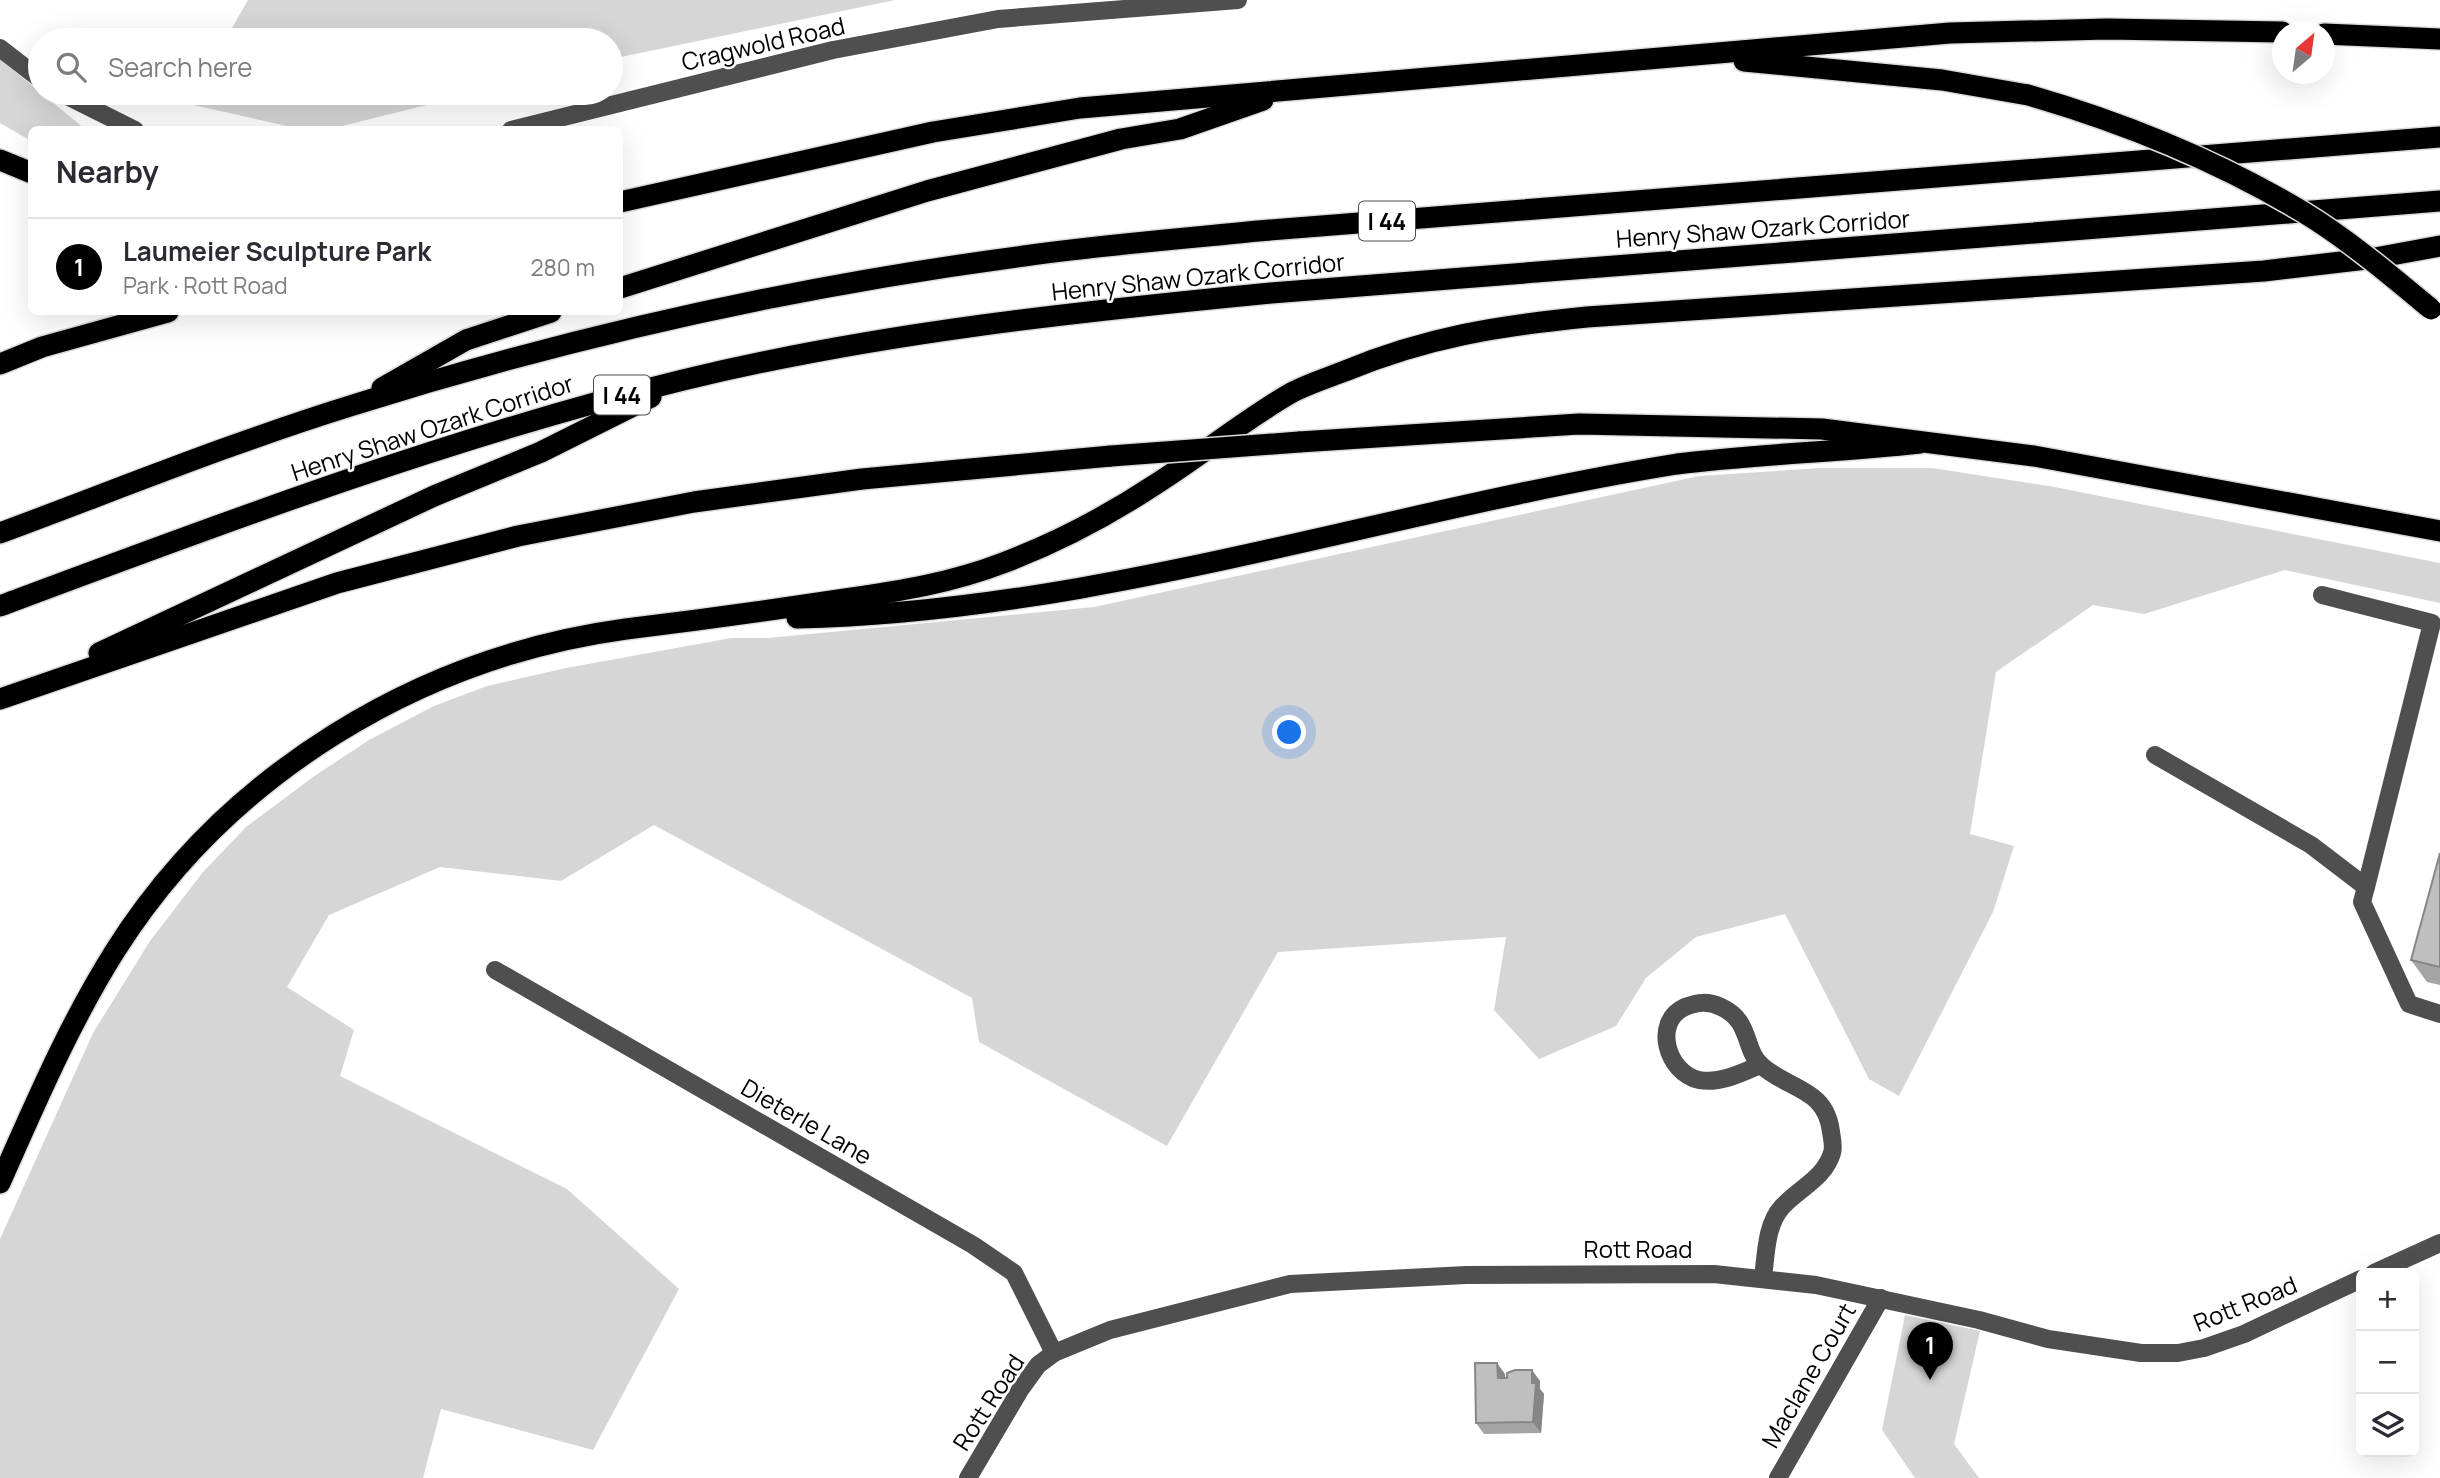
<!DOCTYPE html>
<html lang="en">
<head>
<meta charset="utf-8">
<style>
  :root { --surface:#fff; --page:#f7f7f7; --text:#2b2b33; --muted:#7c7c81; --line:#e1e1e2; --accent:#000 }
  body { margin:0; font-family:Manrope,sans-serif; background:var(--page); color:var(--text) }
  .controls { position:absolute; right:21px; bottom:21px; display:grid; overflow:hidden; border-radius:10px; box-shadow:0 7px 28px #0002 }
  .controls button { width:63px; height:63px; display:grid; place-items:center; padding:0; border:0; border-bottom:2px solid var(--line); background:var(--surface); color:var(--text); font:35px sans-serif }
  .compass { position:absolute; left:2272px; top:21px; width:63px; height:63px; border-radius:50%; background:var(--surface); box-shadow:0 7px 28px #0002; rotate:29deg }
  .you { position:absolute; left:1290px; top:733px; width:24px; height:24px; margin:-18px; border:5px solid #fff; border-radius:50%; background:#1a73e8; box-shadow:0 0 0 10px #1a73e833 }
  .badge { display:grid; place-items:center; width:46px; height:46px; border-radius:50%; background:var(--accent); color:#fff; font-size:23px; font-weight:700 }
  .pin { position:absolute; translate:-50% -58px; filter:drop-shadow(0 2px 4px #0008) }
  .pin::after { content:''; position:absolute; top:37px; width:24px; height:21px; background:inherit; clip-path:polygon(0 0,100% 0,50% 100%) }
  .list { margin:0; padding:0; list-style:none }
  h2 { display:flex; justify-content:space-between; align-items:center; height:91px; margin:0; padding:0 28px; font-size:30px }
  h2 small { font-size:23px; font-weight:400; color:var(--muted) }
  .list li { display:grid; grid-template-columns:46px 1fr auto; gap:21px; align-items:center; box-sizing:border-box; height:98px; padding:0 28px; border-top:2px solid var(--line) }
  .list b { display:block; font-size:26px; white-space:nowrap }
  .list p { margin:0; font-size:23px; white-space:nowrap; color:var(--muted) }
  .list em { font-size:23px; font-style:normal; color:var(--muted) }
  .icon { flex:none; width:38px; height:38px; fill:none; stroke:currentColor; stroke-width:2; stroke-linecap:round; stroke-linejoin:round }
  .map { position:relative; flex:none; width:2440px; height:1478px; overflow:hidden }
  .search { position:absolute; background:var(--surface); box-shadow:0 7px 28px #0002; left:28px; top:28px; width:595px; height:77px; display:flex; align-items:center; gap:18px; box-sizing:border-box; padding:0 24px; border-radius:38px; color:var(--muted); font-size:26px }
  .panel { position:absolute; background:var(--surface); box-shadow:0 7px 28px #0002; left:28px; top:126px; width:595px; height:189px; border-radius:10px }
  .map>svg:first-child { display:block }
</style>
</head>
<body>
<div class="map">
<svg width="2440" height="1478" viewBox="0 0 2440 1478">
  <rect width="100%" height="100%" fill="#fff"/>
  <g fill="#d6d6d6">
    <path d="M248,0H895L611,59V40H225Z"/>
    <path d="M0,59L85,129L32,130L31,141L0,123Z"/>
    <path d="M195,93H475L326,130L300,129L189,104Z"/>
    <path d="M1820,468H1932L2049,486L2440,563V603L2285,570L2144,614L2093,605L1996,672L1970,834L2014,846L1993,912L1899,1096L1869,1079L1785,914L1696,937L1646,978L1616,1026L1539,1059L1494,1010L1506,937L1278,952L1167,1146L979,1042L972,998L654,825L561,881L440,867L329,915L287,987L354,1030L340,1076L567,1189L679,1289L593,1450L441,1409L423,1478H0V1239L93,1033L150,941L203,872L246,827L313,777L369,740L434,706L487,686L566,668L731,638H768L1094,607L1699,476Z"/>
    <path d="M1905,1315L1980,1331L1954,1444L1979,1478H1915L1882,1430Z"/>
  </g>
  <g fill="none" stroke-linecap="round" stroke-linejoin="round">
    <g stroke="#dbdbdb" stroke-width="24">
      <g id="highway">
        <path d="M2324,34L2440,39"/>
        <path d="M1744,61L1942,80L2028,95"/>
        <path d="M0,160L32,173"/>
        <path d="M620,202L933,132L1080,108L1950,33L2107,29L2282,32"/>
        <path d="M620,288L927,191L1121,139L1180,129L1263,100"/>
        <path d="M0,364L42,347L168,312"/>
        <path d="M382,388L466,340L551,312"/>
        <path d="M1299,442L1579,424L1822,429L2034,456L2440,531"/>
        <path d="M0,533C116,490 231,443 350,406C569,337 796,286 1024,256C1102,245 1180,239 1258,231L2440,137"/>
        <path d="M0,606C225,522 450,437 683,380C876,333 1074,312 1271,293L2440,201"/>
        <path d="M797,618C1096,612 1384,511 1677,464C1758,454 1839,452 1920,443"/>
        <path d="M99,653L434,496L541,452L651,397"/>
        <path d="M0,699L337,583L518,536L694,502L862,479L1111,456"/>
        <path d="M0,1183C35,1104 69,1024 115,951C227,774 419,657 626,629C699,620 772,610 845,599C900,591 951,583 1003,563C1056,543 1109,515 1156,484C1202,455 1244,420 1291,393C1308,384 1327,378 1345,371C1427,337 1498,326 1587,317L2264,271L2375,258L2440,246"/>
      </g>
    </g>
    <g stroke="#4f4f4f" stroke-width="18">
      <path d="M0,48L40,79"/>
      <path d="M61,93L135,130"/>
      <path d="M511,130L833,50L998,19L1238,0"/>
      <path d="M2322,595L2432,623L2366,887"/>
      <path d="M2155,755L2311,845L2366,887L2362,902L2409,1004L2440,1014"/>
      <path d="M495,970L973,1245L1014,1273L1054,1353"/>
      <path d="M1760,1065C1742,1073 1719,1084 1699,1080C1667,1073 1652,1022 1685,1007C1698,1002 1708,1001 1721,1007C1752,1021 1743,1050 1762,1066C1789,1090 1826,1088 1831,1132C1832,1138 1834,1147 1832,1153C1824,1179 1799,1188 1782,1207C1766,1224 1766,1255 1763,1278"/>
      <path d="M2374,1273L2440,1243"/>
      <path d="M968,1478L1020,1390L1038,1365L1054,1353L1110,1330L1290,1284L1466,1275L1714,1274L1816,1285L1979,1320L2048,1339L2141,1353H2178L2204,1348L2244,1334L2361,1279"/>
      <path d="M1778,1478L1881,1298"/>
    </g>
    <use href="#highway" stroke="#000" stroke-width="21"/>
    <g stroke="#dbdbdb" stroke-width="24" stroke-linecap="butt">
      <g id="highway-bridge">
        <path d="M2028,95C2125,123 2216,160 2303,212C2349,240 2390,275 2431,309"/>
        <path d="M1111,456L1299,442"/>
      </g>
    </g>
    <use href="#highway-bridge" stroke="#000" stroke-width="21"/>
  </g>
  <g fill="#a4a4a4">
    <path d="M2440,853V985L2427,982L2411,960Z"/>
    <path d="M1505,1374V1378L1540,1381V1389L1544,1394L1541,1433L1484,1434L1476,1423Z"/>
  </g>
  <g fill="#868686">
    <path d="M1497,1363L1505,1374L1506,1390L1498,1378Z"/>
    <path d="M1532,1370L1540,1381V1389L1544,1394L1541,1433L1533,1422Z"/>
  </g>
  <g fill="#bfbfbf" stroke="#868686" stroke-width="2">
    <path d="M2440,853V967L2411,960Z"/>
    <path d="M1475,1363H1497L1498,1378H1507V1373L1515,1370H1532V1383H1536L1533,1422L1476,1423Z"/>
  </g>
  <g text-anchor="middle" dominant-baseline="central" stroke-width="5" stroke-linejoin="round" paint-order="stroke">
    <g fill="#fff" stroke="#4c4c4c" stroke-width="2">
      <rect x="1359" y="201.5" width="56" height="39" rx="5"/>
      <rect x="594" y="375.5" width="56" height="39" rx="5"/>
    </g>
    <g font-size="23" font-weight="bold" fill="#000">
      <text x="1387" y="221">I 44</text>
      <text x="622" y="395">I 44</text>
    </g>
    <g font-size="24" fill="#000" stroke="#fff">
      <text transform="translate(763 43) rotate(-13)">Cragwold Road</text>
      <text transform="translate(1763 228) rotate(-4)">Henry Shaw Ozark Corridor</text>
      <text transform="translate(1198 276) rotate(-6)">Henry Shaw Ozark Corridor</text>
      <text transform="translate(432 427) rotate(-18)">Henry Shaw Ozark Corridor</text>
      <text transform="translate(807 1121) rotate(30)">Dieterle Lane</text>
      <text x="1638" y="1248">Rott Road</text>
      <text transform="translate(2245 1303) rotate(-22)">Rott Road</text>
      <text transform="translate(1808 1375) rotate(-60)">Maclane Court</text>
      <text transform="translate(988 1402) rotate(-57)">Rott Road</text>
    </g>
  </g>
</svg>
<div class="controls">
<button>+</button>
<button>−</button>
<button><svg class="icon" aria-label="layers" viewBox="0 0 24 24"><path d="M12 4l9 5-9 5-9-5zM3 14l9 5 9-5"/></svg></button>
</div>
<svg class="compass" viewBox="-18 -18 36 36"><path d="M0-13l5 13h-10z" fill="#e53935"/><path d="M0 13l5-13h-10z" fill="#7c7c81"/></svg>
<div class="you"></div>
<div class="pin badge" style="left:1930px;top:1380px">1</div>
<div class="search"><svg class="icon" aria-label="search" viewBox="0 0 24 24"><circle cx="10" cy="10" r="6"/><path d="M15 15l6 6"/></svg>Search here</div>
<section class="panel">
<h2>Nearby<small></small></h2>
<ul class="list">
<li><span class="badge">1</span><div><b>Laumeier Sculpture Park</b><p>Park · Rott Road</p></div><em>280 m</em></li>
</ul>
</section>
</div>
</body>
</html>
